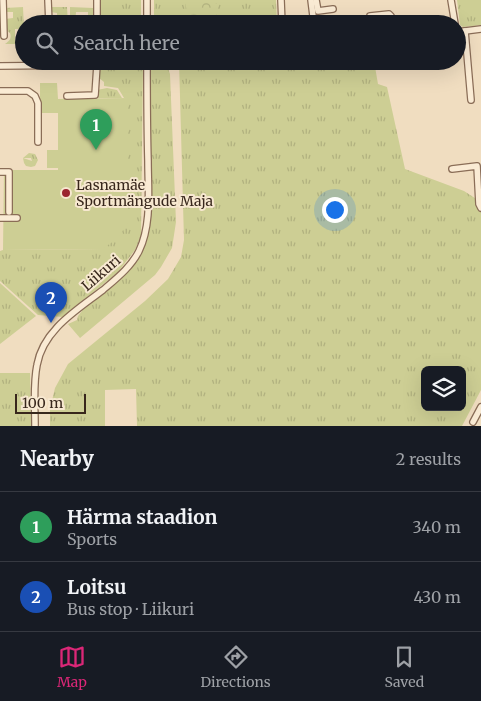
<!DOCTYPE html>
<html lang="en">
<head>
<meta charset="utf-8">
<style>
  :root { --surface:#171b24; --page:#242831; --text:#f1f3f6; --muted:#9ea1a6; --line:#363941; --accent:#db2777 }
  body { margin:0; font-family:Merriweather,serif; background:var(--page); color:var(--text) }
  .controls { position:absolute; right:15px; bottom:15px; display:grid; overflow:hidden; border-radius:8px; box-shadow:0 5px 20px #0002 }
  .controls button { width:45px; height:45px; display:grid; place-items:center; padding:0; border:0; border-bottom:1px solid var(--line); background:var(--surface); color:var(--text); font:25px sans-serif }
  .scale { position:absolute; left:15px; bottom:12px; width:71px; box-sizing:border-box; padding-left:5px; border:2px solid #38271c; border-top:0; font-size:14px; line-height:18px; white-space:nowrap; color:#38271c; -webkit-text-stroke:4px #f7e8d0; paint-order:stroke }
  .you { position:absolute; left:334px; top:209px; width:18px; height:18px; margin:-12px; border:4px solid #fff; border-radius:50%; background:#1a73e8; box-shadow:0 0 0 8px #1a73e833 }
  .badge { display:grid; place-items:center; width:32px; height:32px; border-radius:50%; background:var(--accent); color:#fff; font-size:16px; font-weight:700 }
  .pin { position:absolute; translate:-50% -41px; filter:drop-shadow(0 1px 2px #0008) }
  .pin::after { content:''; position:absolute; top:26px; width:18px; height:15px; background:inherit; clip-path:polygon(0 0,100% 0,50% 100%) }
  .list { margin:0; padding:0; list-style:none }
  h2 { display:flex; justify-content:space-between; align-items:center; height:65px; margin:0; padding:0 20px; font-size:21px }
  h2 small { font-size:16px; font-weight:400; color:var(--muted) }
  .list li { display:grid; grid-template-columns:32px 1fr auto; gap:15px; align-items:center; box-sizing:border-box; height:70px; padding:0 20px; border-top:1px solid var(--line) }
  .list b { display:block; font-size:19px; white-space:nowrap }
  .list p { margin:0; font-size:16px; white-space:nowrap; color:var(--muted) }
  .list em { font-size:16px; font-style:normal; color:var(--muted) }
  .icon { flex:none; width:28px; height:28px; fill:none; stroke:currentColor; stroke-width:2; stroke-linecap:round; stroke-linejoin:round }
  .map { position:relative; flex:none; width:481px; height:426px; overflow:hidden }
  .search { position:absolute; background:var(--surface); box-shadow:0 5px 20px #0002; left:15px; right:15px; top:15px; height:55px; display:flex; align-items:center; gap:12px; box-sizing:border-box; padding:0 18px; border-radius:28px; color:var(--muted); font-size:19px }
  .sheet { height:205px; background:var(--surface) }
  nav { display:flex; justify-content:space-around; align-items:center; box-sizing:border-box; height:70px; border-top:1px solid var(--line); background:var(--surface); font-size:14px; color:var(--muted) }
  nav a { display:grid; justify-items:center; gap:2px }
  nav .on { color:var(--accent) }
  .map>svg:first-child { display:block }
</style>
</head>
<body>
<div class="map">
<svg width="481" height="426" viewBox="0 0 481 426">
  <defs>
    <pattern id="grass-tufts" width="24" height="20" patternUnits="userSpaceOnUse" patternTransform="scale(1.25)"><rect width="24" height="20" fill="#cdce94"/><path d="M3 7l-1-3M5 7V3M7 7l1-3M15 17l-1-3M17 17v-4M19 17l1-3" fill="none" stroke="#b1b17f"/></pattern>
    <pattern id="forest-crowns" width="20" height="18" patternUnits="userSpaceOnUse" patternTransform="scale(1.25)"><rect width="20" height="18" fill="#cdce94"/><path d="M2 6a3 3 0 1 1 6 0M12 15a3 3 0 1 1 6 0" fill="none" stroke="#b1b17f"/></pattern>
  </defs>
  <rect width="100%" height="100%" fill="#f0ddc0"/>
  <g fill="url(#grass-tufts)" fill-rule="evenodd">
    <path d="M97,0H141V24H98Z"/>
    <path d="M154,0H276L277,24H154Z"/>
    <path d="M457,0H481V25L463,27L460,25Z"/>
    <path d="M23,7L24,29H15V44H5C9,41 12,39 10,33L6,30L5,19L13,18V12H5V8Z"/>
    <path d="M50,7H67L68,24H51V18H57V13L51,12Z"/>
    <path d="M70,7L93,8V19H88V12H76L75,24H70Z"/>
    <path d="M98,61L143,62L141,236L135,250L118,272L63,317L38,315L0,281V251L3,250L102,249L128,98H124L118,88L104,86V82L99,78V70L110,68L98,69Z"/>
    <path d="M179,61H374L378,84L387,87L405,169L464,191L481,202V390L462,426H137L136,389L105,390V426H50V409L55,388L68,364L145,301L168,279L181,257L184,240ZM425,370H462V407H425Z"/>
    <path d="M150,62C160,62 167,63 170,74L176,222L172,248L161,267L155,275L80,338L68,324L77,320L78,316L82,311V310L122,277L145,243Z"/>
    <path d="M107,88L117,90L122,98H97V90Z"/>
    <path d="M29,153L35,154L38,160L35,166L31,167L26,166L24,163L23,158L32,161L31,158H23Z"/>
    <path d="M0,283L36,316L0,344Z"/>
    <path d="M0,373H30L31,426H0Z"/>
  </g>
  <path fill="url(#forest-crowns)" d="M185,1L218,4L216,24H189Z"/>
  <path fill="#cdce94" d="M40,83H57L58,99L128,98V223L117,239L102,249L3,250L4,170H58V168H47V150H58V113H40Z"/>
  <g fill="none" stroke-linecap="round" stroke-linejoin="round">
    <g stroke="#8a6d57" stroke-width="8">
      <g id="minor">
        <path d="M3,0L4,36"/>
        <path d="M48,0L49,24"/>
        <path d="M97,0V24"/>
        <path d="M147,0V24"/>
        <path d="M281,0L282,24"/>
        <path d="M311,0L314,24"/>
        <path d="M316,0L318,11L333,9"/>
        <path d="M451,0L455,24"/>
        <path d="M370,16L389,14L391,16L392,24"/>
        <path d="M465,31L471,100"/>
        <path d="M457,32L481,29"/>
        <path d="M0,66L97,65V61"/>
        <path d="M0,91H28L35,96L38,103V142"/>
        <path d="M67,96L95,95L97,65"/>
        <path d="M452,169L477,166L479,204L481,208"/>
        <path d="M0,172H9V212"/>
        <path d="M0,218H17"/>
        <path d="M473,422L481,407"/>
        <path d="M35,426C35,406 33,385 37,365C43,330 77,310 103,290C117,278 131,267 139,251C152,224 148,190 148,161C147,127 147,94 147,61"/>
      </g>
    </g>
    <use href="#minor" stroke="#faebd4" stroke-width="5.5"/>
  </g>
  <circle fill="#9b2530" stroke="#f7e8d0" stroke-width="2" cx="66" cy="193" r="5"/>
  <g text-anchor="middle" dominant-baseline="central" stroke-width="4" stroke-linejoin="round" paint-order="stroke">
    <g font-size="14" fill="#38271c" stroke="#f7e8d0" text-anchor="start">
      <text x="76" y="185">Lasnamäe<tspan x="76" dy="16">Sportmängude Maja</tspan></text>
    </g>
    <g font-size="14" fill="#38271c" stroke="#f7e8d0">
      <text transform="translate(101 273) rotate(-41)">Liikuri</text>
    </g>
  </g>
</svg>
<div class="controls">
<button><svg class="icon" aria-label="layers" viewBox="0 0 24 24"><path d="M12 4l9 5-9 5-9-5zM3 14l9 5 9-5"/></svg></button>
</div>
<div class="scale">100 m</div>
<div class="you"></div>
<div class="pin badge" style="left:96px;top:150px;background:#2e9e5b">1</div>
<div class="pin badge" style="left:51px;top:323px;background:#1a4fb4">2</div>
<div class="search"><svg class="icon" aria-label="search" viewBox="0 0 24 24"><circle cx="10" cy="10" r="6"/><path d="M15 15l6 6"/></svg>Search here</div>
</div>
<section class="sheet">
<h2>Nearby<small>2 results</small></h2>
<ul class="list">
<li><span class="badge" style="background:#2e9e5b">1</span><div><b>Härma staadion</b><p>Sports</p></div><em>340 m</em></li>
<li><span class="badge" style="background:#1a4fb4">2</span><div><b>Loitsu</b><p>Bus stop · Liikuri</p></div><em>430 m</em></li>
</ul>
</section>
<nav>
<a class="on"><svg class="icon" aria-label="map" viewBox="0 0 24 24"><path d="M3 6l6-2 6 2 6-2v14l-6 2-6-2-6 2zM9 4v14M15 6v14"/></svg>Map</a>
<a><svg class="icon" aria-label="directions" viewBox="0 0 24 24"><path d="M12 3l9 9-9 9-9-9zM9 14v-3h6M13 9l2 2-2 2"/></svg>Directions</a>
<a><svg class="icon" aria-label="saved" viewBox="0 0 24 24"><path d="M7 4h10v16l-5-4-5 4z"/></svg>Saved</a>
</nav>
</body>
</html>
